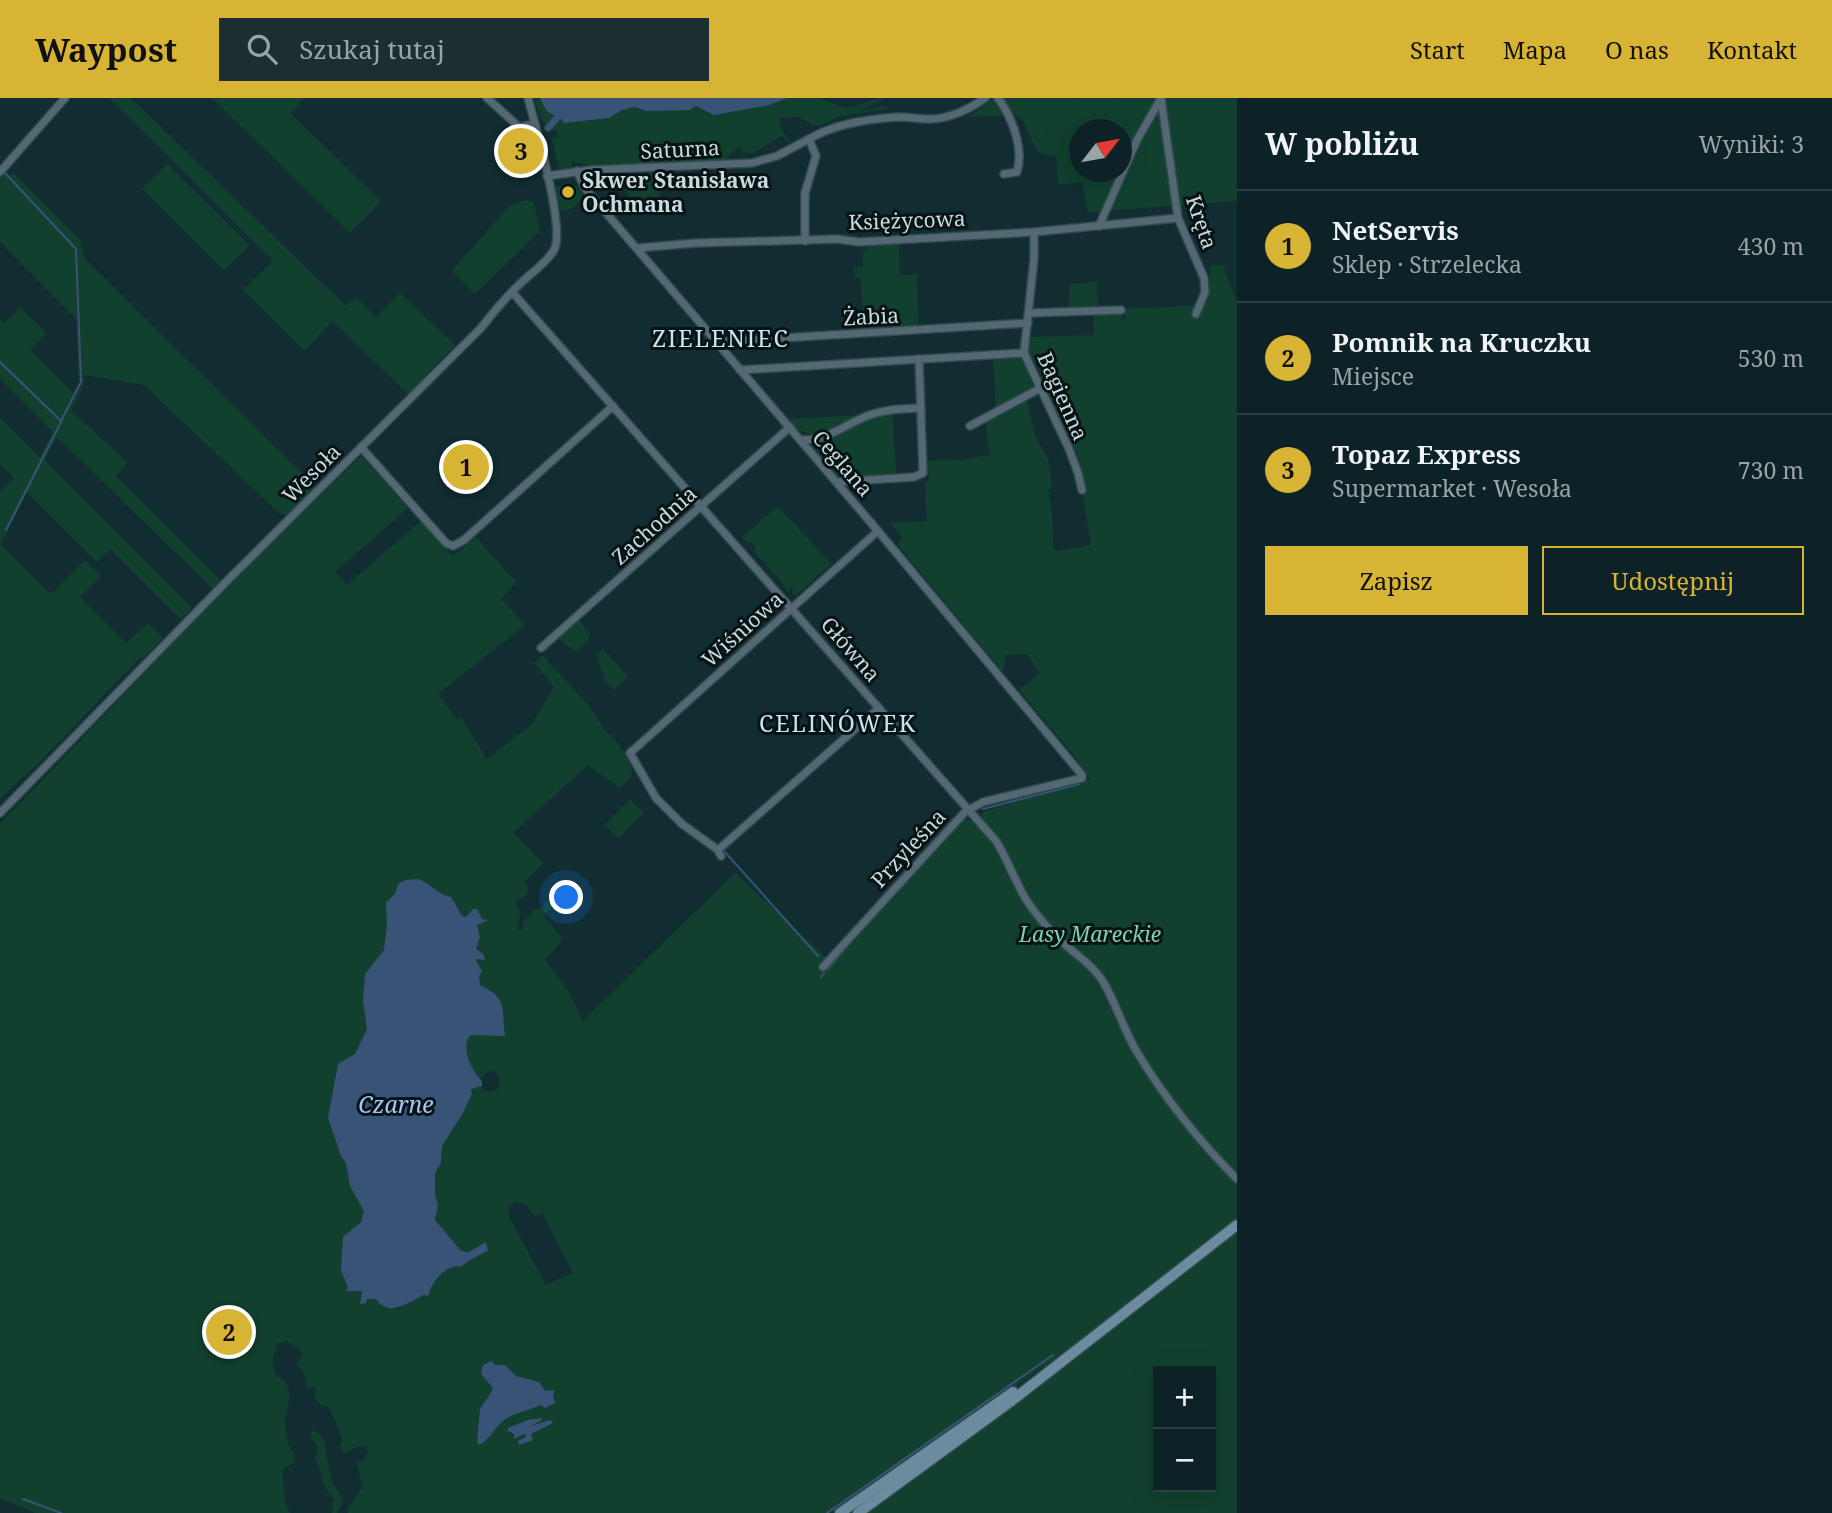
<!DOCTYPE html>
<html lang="pl">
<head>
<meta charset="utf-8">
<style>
  :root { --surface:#0d2226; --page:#1b2f32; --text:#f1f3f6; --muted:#9aa4a7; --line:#2d3f43; --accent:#d7b434 }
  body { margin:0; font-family:"Noto Serif",serif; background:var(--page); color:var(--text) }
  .controls { position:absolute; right:21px; bottom:21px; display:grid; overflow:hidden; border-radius:0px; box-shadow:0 7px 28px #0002 }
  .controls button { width:63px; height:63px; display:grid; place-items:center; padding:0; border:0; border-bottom:2px solid var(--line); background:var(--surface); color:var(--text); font:35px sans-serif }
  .compass { position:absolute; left:1069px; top:21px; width:63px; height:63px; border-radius:50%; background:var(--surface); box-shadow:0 7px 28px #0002; rotate:59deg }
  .you { position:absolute; left:567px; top:800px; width:24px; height:24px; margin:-18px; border:5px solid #fff; border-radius:50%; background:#1a73e8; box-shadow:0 0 0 10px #1a73e833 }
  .badge { display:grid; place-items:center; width:46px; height:46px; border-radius:50%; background:var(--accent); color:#111; font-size:23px; font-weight:700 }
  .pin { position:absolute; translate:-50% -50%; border:4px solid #fff; box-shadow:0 2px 7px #0006 }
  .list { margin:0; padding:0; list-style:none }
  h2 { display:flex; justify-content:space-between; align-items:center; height:91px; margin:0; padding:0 28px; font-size:30px }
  h2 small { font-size:23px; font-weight:400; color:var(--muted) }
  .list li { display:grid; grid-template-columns:46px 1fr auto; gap:21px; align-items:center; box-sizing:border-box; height:112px; padding:0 28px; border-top:2px solid var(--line) }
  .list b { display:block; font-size:26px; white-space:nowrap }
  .list p { margin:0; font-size:23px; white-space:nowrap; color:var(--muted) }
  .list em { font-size:23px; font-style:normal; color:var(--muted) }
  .actions { display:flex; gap:14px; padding:21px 28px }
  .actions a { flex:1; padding:16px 0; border:2px solid var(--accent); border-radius:0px; text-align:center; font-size:24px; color:var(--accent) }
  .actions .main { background:var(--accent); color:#111 }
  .icon { flex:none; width:38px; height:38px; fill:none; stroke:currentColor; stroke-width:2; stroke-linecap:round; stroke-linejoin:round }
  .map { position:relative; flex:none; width:1237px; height:1415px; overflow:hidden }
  header { display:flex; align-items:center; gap:42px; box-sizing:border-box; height:98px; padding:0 35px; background:var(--accent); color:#111 }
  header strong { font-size:33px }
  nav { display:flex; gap:38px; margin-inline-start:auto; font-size:24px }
  .search { width:490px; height:63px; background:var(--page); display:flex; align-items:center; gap:18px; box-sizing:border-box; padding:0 24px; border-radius:0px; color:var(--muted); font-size:26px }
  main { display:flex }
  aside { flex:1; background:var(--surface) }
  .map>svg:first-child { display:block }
</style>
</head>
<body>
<header>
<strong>Waypost</strong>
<div class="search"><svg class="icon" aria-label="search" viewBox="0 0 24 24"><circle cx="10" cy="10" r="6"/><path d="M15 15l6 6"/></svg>Szukaj tutaj</div>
<nav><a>Start</a><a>Mapa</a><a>O nas</a><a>Kontakt</a></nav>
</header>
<main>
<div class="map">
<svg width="1237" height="1415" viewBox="0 0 1237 1415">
  <rect width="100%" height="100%" fill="#112d32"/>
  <g fill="#11412e" fill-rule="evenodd">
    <path d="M109,0H131L346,208L356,199L376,219L400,195L455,247L408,296L332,223L304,253L243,192L273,163Z"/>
    <path d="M212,0H304L291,16L381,103L350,135Z"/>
    <path d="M534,0H540L545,12L557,18L564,25L609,20L622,12L635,9L646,13L690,11L696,8L721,16L737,12L728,0C757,0 787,0 817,0C827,1 835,9 848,9C861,9 870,0 884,0L860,13L886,8L888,11L843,17L821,27H812L799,19L779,20V26L791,47L782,38L753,55H743L740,49L731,55L727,62C693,64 596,76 571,62L573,70L562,72L559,69L551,40L558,39L557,32H551C540,23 538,13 534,0Z"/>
    <path d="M993,0H1237V103L1088,114L1082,84L1058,87L1056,59L1037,54L1023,22L1015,17L969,19ZM1080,32H1122V74H1080Z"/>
    <path d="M167,66L249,147L224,173L142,91Z"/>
    <path d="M6,74L10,78L13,75L81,143L84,160L315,388L287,417L279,415L144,287L84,277L83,288L71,313L128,364L116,378L221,482L213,491L57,339L45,362L192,510L181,521L111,451L96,464L27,394L1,446L51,496L85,462L101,478L80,499L126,545L148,525L163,540L142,561L140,560L40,664L0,700V394L14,380L0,366V319L40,359L53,334L0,281V221L4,225L21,209L46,235L30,252L73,295L79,285L76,221L0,144V80Z"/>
    <path d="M661,74L659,105H628L627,76Z"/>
    <path d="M576,87L586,103L584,104L581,102L573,110L561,114L555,90L557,88L572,94Z"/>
    <path d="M525,102L534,104L540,133L475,196L452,173L509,108Z"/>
    <path d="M899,144L900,177L917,176L919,229L864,231L861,180L855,179L854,169H863V155L871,146Z"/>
    <path d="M1223,167L1237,205V1120L1058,1259L830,1415H348V1410L362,1390L357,1364L365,1361L368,1352L364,1348L353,1350L348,1355H344L339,1348L343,1342L329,1309L322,1308L314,1301L316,1289L307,1290L303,1273L297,1266L303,1255L287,1243L278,1245L272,1263L275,1276L286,1285L290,1297L285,1322L288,1346L295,1357L294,1365L284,1370L282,1375L286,1407L290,1415H35L0,1400V726L235,481L361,358L408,410L335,474L347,487L420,424L424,425L452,457L460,453L475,438L516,484L501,501L525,527L438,596L457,622L461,619L487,661L532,626L554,589L534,565L543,557C555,573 570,586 583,601C590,609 596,619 602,628C615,644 632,656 632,678L620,690L588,667L514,734L543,766L524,785L529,789L526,798L516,804L520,815L518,831L520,833L522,832L523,824L534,812L542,810L546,803L552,809L544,818L563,841L545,862L569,894L583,923L735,775L833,866L965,721L975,724L983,714L1090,681L1075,658L1019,592L1040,575L1027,556L1006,557L1003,574L898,447L902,439L890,425L927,423L925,384L929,383L928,363L960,362L990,357L985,322L1027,302L1035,338L1048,361L1052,390L1048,392L1052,417L1053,449L1057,453L1091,447L1082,392L1086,390L1077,356L1044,295L1038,265H1032L1028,256L1030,239L1094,237V216L1121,215L1123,222L1126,221L1124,211L1205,207L1209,198L1210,168ZM479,822H486L477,827L480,839L476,851L478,855L483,856L473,861L459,959L478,983L488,973H494L499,979V990L489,994L483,992L482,988L471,991L472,996L463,1015L442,1048L441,1065L435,1075V1096L438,1107L435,1122L461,1154H469L486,1144L488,1153L468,1162L462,1168L451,1169L443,1175L429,1190L430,1194L396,1212L377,1201H367L364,1085L356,1040L370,906ZM515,1103L527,1107L534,1119L542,1115L573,1175L546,1187L509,1119L508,1111Z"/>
    <path d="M1097,184L1098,209L1069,211L1070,186Z"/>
    <path d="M1020,260L1024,263L1034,290L996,309L993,262Z"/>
    <path d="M893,315L896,377L846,381L837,379L811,345C841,341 863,319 893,315Z"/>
    <path d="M863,317L818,339L796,331L790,321Z"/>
    <path d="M778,408L831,466L795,498L792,496L793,490L790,489L789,496C783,484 774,476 766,467L767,464H763L753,452L756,450L751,444L748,446L742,439Z"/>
    <path d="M579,522L591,537L577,555L559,541Z"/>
    <path d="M603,550L628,579L614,592L605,583L597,558Z"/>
    <path d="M630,701L644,715L619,740L605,727Z"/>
    <path d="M1237,1133V1415H868ZM1158,1273H1211V1389H1158Z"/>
    <path d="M313,1333H316C323,1338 328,1350 326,1358C330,1367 328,1374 332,1383C335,1391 341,1395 343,1404L337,1415H332L334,1400C322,1391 323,1375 315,1360L318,1350L310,1337Z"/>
  </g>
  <g fill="#395377">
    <path d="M540,0H787L769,7L714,17L696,8L690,12L646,13L635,9L622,12L609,20L564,25L560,20H556L557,18C546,16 544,9 540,0Z"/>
    <path d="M418,781C431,786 437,796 451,799L462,818L466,819L473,811H477L482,821L488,822L477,827L480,839L476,851L484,857L485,862L475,861L482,873L479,878L480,887C509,901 501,911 505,938L471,937C459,947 472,974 482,983V988L471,991L472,996L463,1015L442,1048L441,1065L435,1075V1096L438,1107L435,1122L461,1153L469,1154L486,1144L488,1153C479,1157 471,1161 463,1167C458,1170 459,1167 453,1169C440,1173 431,1187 428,1198L424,1197C407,1205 390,1220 376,1201H367L366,1205L360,1206L362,1193H346L348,1190L341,1172L343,1139L361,1124L364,1113L350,1088L346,1065L341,1058L328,1020L338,966L355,956L367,931L363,903L365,876L384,852L387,829L386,804L395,796L398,786L406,782Z"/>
    <path d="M492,1263L495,1267H505L516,1278L539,1284L545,1293L554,1292L553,1298L555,1305L545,1310L540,1307C529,1313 512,1315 503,1323C494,1330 489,1343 479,1347L477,1344L480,1311L492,1293V1289L481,1276L483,1267Z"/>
    <path d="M541,1320L542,1322L531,1328L550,1322L553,1325L531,1336L533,1342L519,1347L518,1343L526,1339V1337L524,1336L514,1341V1336L508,1333V1330L528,1322Z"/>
  </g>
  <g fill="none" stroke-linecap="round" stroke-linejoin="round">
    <g stroke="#395377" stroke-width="2">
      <path d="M0,264L61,323L81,284L76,151L5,75"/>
      <path d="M6,432L61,324"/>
      <path d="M983,711L1079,686"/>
      <path d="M725,754L818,858"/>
      <path d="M828,871L864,829"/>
      <path d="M821,879L824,875"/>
      <path d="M23,1401L61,1415"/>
      <path d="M827,1415L1053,1257"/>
    </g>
    <path stroke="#395377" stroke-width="7" d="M548,30L557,20"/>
    <g stroke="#2f494d" stroke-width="10">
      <g id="minor">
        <path d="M487,0L519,29L535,26"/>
        <path d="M998,0C1012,19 1024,50 1017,74L1004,76"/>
        <path d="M1161,0L1178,120L1204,180L1205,194L1196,216"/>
        <path d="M577,73L584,89L878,433L1082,677V680L983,704L965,714L823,869"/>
        <path d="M0,74L65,0"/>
        <path d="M547,78L590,72L752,65L777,58L809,41"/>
        <path d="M1099,128L1137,42L1160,2"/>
        <path d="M1034,134V161L1024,255L1069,351L1078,375L1082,392"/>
        <path d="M805,143V95L816,58L809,41C834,26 868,21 897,19C908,19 919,21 930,21C949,21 970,11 985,0"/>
        <path d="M637,150L696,145L837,141L859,144L1034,134L1178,120"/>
        <path d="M512,194L996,743C1005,757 1010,771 1018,786C1025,803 1037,817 1048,830C1065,851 1092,863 1105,887C1118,910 1125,936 1140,959C1166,1001 1202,1046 1237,1081"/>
        <path d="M1029,215L1121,212"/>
        <path d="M716,244L1028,225"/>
        <path d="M740,272L1024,255"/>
        <path d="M970,328L1039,291"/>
        <path d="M801,342C829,342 842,328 867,318C884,311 903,311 921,310"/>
        <path d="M361,349L446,445L453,448L464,442L613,308"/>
        <path d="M837,384L914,379L923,375L919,261"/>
        <path d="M541,550L790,329"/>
        <path d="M0,715L225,485L481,230C494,213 508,197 524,182C534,173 547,164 554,152C566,131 535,27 528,0"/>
        <path d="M718,752L879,610"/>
        <path d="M721,758L718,752L682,726L656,700L630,655L878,433"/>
      </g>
    </g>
    <g stroke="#2f494d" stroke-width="13">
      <g id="secondary">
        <path d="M840,1415L1013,1294"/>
        <path d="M858,1415L1010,1304L1237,1127"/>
      </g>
    </g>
    <use href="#minor" stroke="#546873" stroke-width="7"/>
    <use href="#secondary" stroke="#6b8b9e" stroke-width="10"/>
  </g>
  <circle fill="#d7b434" stroke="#081315" stroke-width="2.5" cx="568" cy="94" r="7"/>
  <g text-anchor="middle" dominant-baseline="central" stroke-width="6" stroke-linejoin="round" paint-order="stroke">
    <g font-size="21" fill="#cadadd" stroke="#081315">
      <text transform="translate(680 51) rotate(-3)">Saturna</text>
      <text transform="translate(907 122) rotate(-2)">Księżycowa</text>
      <text transform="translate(1202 124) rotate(71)">Kręta</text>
      <text transform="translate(871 218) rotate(-3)">Żabia</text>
      <text transform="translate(1063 298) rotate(66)">Bagienna</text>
      <text transform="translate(843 365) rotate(49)">Ceglana</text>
      <text transform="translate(311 375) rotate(-45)">Wesoła</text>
      <text transform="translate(654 427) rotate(-42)">Zachodnia</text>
      <text transform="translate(742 531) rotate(-42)">Wiśniowa</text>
      <text transform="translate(851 551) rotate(49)">Główna</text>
      <text transform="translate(908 750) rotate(-47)">Przyleśna</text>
    </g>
    <g font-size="21" font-weight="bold" fill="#cadadd" stroke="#081315" text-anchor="start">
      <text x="582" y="82">Skwer Stanisława<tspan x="582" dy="24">Ochmana</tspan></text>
    </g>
    <g font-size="21" font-style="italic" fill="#7fd2ac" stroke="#081315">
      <text x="1090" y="836">Lasy Mareckie</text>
    </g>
    <g font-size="23" letter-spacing="2" fill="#c8e8ee" stroke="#081315">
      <text x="721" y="240">ZIELENIEC</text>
      <text x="838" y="625">CELINÓWEK</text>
    </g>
    <g font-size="23" font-style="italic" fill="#a3c6f6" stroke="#081315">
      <text x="396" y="1006">Czarne</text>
    </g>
  </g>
</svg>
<div class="controls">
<button>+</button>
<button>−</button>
</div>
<svg class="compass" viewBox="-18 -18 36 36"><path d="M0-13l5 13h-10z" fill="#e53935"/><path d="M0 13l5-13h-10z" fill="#9aa4a7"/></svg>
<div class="you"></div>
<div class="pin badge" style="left:466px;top:369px">1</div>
<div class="pin badge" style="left:229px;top:1234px">2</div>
<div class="pin badge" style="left:521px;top:53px">3</div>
</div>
<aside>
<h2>W pobliżu<small>Wyniki: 3</small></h2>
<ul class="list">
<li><span class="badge">1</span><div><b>NetServis</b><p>Sklep · Strzelecka</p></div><em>430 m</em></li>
<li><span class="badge">2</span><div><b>Pomnik na Kruczku</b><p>Miejsce</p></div><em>530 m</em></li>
<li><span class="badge">3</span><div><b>Topaz Express</b><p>Supermarket · Wesoła</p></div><em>730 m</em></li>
</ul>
<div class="actions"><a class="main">Zapisz</a><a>Udostępnij</a></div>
</aside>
</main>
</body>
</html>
